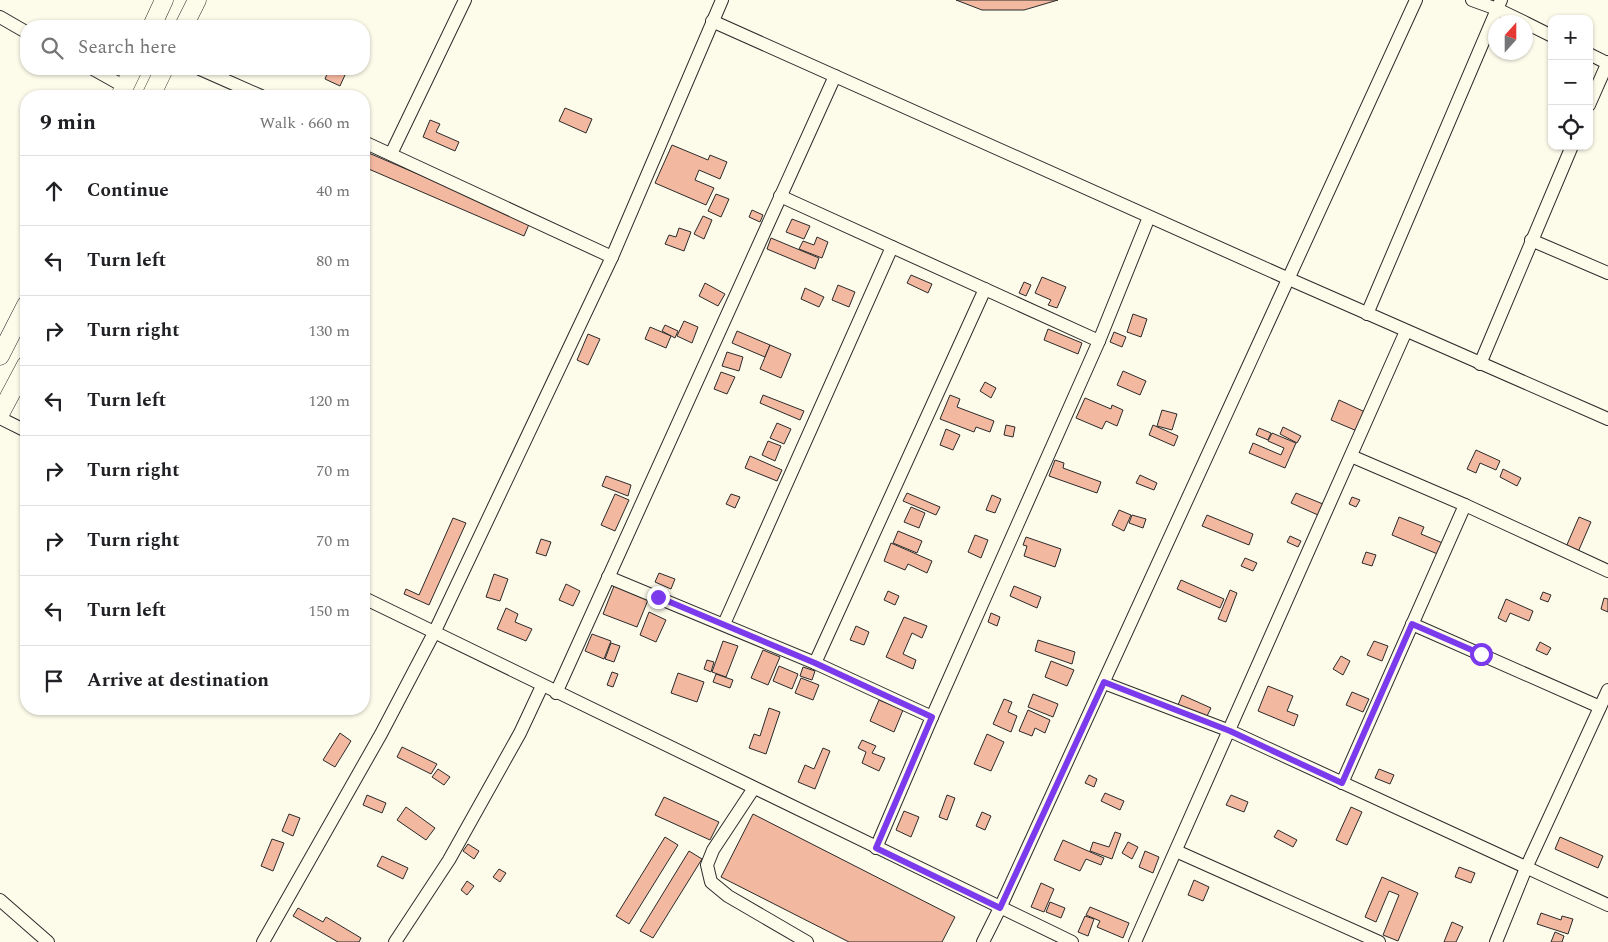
<!DOCTYPE html>
<html lang="en">
<head>
<meta charset="utf-8">
<style>
  :root { --surface:#fff; --page:#f2f2f2; --text:#202124; --muted:#757577; --line:#e0e0e0 }
  body { margin:0; font-family:Spectral,serif; background:var(--page); color:var(--text) }
  .controls { position:absolute; right:15px; top:15px; display:grid; overflow:hidden; border-radius:10px; box-shadow:0 1px 4px #0004 }
  .controls button { width:45px; height:45px; display:grid; place-items:center; padding:0; border:0; border-bottom:1px solid var(--line); background:var(--surface); color:var(--text); font:25px sans-serif }
  .compass { position:absolute; left:1488px; top:15px; width:45px; height:45px; border-radius:50%; background:var(--surface); box-shadow:0 1px 4px #0004; rotate:21deg }
  .stop { position:absolute; width:15px; height:15px; margin:-11px; border:4px solid #7c3aed; border-radius:50%; background:#fff }
  .stop.end { background:#7c3aed; border-color:#fff; box-shadow:0 1px 5px #0008 }
  .list { margin:0; padding:0; list-style:none }
  h2 { display:flex; justify-content:space-between; align-items:center; height:65px; margin:0; padding:0 20px; font-size:21px }
  h2 small { font-size:16px; font-weight:400; color:var(--muted) }
  .list li { display:grid; grid-template-columns:32px 1fr auto; gap:15px; align-items:center; box-sizing:border-box; height:70px; padding:0 20px; border-top:1px solid var(--line) }
  .list b { display:block; font-size:19px; white-space:nowrap }
  .list em { font-size:16px; font-style:normal; color:var(--muted) }
  .icon { flex:none; width:28px; height:28px; fill:none; stroke:currentColor; stroke-width:2; stroke-linecap:round; stroke-linejoin:round }
  .map { position:relative; flex:none; width:1608px; height:942px; overflow:hidden }
  .search { position:absolute; background:var(--surface); box-shadow:0 1px 4px #0004; left:20px; top:20px; width:350px; height:55px; display:flex; align-items:center; gap:12px; box-sizing:border-box; padding:0 18px; border-radius:20px; color:var(--muted); font-size:19px }
  .panel { position:absolute; background:var(--surface); box-shadow:0 1px 4px #0004; left:20px; top:90px; width:350px; height:625px; border-radius:20px }
  .map>svg:first-child { display:block }
</style>
</head>
<body>
<div class="map">
<svg width="1608" height="942" viewBox="0 0 1608 942">
  <rect width="100%" height="100%" fill="#fdfbea"/>
  <g fill="#f2b8a0" stroke="#2b2b2b">
    <path d="M956,0H1058L1024,10H982Z"/>
    <path d="M329,69H343L341,73L345,75L340,86L325,79Z"/>
    <path d="M565,108L592,119L586,133L559,121Z"/>
    <path d="M430,120L440,124L436,132L459,142L455,151L423,137Z"/>
    <path d="M672,145L708,160L710,155L727,162L720,179L699,170L695,180L714,188L706,205L655,183Z"/>
    <path d="M364,151L530,222L524,236L364,167Z"/>
    <path d="M716,194L729,199L721,217L708,211Z"/>
    <path d="M752,210L763,215L760,222L749,217Z"/>
    <path d="M703,216L712,220L704,239L694,234Z"/>
    <path d="M792,219L810,226L804,239L786,232Z"/>
    <path d="M679,228L691,232L684,251L665,244L669,235L676,237Z"/>
    <path d="M817,237L828,242L822,258L799,249L803,241L814,245Z"/>
    <path d="M771,238L819,258L815,269L767,249Z"/>
    <path d="M911,275L932,284L928,293L907,283Z"/>
    <path d="M1042,277L1066,287L1057,308L1048,305L1051,300L1035,293Z"/>
    <path d="M1024,282L1031,285L1026,296L1019,293Z"/>
    <path d="M705,283L725,294L718,306L699,296Z"/>
    <path d="M838,285L855,292L849,307L832,300Z"/>
    <path d="M805,288L824,297L819,307L801,299Z"/>
    <path d="M1133,314L1147,319L1141,337L1127,332Z"/>
    <path d="M684,321L698,327L692,343L677,336Z"/>
    <path d="M665,325L678,331L675,338L662,331Z"/>
    <path d="M650,327L671,336L666,348L645,339Z"/>
    <path d="M1048,329L1082,343L1078,354L1044,340Z"/>
    <path d="M737,331L770,345L765,357L732,343Z"/>
    <path d="M1114,332L1126,337L1122,347L1110,342Z"/>
    <path d="M588,334L600,339L588,365L577,360Z"/>
    <path d="M770,345L791,354L781,378L760,369Z"/>
    <path d="M727,352L743,357L739,371L722,366Z"/>
    <path d="M1123,371L1146,381L1140,395L1117,385Z"/>
    <path d="M721,372L735,377L727,394L714,389Z"/>
    <path d="M985,382L996,388L991,398L980,391Z"/>
    <path d="M763,395L804,411L800,420L760,403Z"/>
    <path d="M950,395L960,399L957,407L994,421L990,432L976,427L974,432L940,419Z"/>
    <path d="M1085,398L1111,409L1112,405L1123,410L1117,426L1106,421L1102,429L1076,418Z"/>
    <path d="M1339,400L1365,412L1357,431L1331,420Z"/>
    <path d="M1162,410L1177,414L1172,430L1157,426Z"/>
    <path d="M777,423L791,429L784,444L770,438Z"/>
    <path d="M1006,425L1015,427L1013,437L1004,435Z"/>
    <path d="M1153,425L1178,436L1174,446L1149,435Z"/>
    <path d="M1283,427L1301,436L1297,443L1280,434Z"/>
    <path d="M1259,428L1271,433L1268,440L1256,435Z"/>
    <path d="M946,429L960,435L953,450L940,445Z"/>
    <path d="M1272,433L1296,443L1285,468L1249,453L1253,443L1281,455L1284,448L1268,441Z"/>
    <path d="M768,441L781,446L775,461L762,455Z"/>
    <path d="M1476,450L1500,461L1496,470L1480,463L1476,473L1467,469Z"/>
    <path d="M750,456L782,470L777,481L745,468Z"/>
    <path d="M1055,460L1064,463L1063,468L1101,482L1097,493L1049,476Z"/>
    <path d="M1503,469L1521,478L1517,486L1500,477Z"/>
    <path d="M1140,475L1157,483L1154,490L1136,483Z"/>
    <path d="M606,476L631,485L628,496L602,486Z"/>
    <path d="M907,493L940,507L936,515L903,501Z"/>
    <path d="M1296,493L1323,504L1318,515L1291,503Z"/>
    <path d="M615,494L629,500L615,531L601,525Z"/>
    <path d="M731,494L740,497L735,508L726,504Z"/>
    <path d="M992,495L1001,499L995,513L986,510Z"/>
    <path d="M1352,497L1360,500L1356,507L1349,504Z"/>
    <path d="M911,507L925,513L919,528L904,522Z"/>
    <path d="M1119,510L1131,515L1124,531L1112,525Z"/>
    <path d="M1132,515L1146,519L1143,528L1129,523Z"/>
    <path d="M1207,515L1253,534L1249,545L1202,526Z"/>
    <path d="M1399,517L1424,527L1421,534L1445,544L1440,555L1392,535Z"/>
    <path d="M1579,517L1591,522L1578,552L1566,547Z"/>
    <path d="M453,518L466,523L429,605L404,594L406,589L419,595Z"/>
    <path d="M898,531L922,541L917,553L893,543Z"/>
    <path d="M975,535L988,540L981,558L968,552Z"/>
    <path d="M1290,536L1301,541L1298,547L1287,542Z"/>
    <path d="M1026,537L1061,549L1055,567L1024,556L1027,546L1023,545Z"/>
    <path d="M541,539L551,542L546,556L536,553Z"/>
    <path d="M891,543L932,561L927,573L908,564L905,570L884,561Z"/>
    <path d="M1366,552L1376,555L1372,566L1362,563Z"/>
    <path d="M1245,558L1257,563L1253,571L1241,566Z"/>
    <path d="M659,573L675,579L671,589L655,582Z"/>
    <path d="M494,574L508,579L500,601L486,597Z"/>
    <path d="M1181,580L1224,599L1220,608L1177,589Z"/>
    <path d="M566,584L580,591L573,606L559,600Z"/>
    <path d="M614,586L648,600L637,627L603,614Z"/>
    <path d="M1014,586L1041,597L1037,608L1010,596Z"/>
    <path d="M1230,590L1237,593L1226,622L1218,619Z"/>
    <path d="M888,591L899,596L895,605L884,600Z"/>
    <path d="M1543,592L1551,595L1548,602L1540,599Z"/>
    <path d="M1604,598L1608,599V612L1601,609Z"/>
    <path d="M1506,599L1533,611L1529,621L1510,613L1506,622L1498,618Z"/>
    <path d="M506,608L518,614L515,622L532,629L526,641L497,629Z"/>
    <path d="M649,612L666,620L656,642L640,635Z"/>
    <path d="M991,613L1000,617L997,626L988,622Z"/>
    <path d="M904,617L927,626L922,638L912,633L903,654L916,660L913,669L886,657Z"/>
    <path d="M856,626L869,632L864,645L850,640Z"/>
    <path d="M592,634L611,641L604,659L585,651Z"/>
    <path d="M1038,640L1075,652L1072,664L1035,651Z"/>
    <path d="M723,641L738,646L726,677L712,672Z"/>
    <path d="M1374,641L1388,646L1382,661L1367,655Z"/>
    <path d="M1540,642L1551,648L1547,655L1536,650Z"/>
    <path d="M611,643L620,646L614,662L605,659Z"/>
    <path d="M763,650L780,657L768,685L751,678Z"/>
    <path d="M1341,656L1350,661L1343,675L1333,669Z"/>
    <path d="M707,660L714,662L711,672L704,669Z"/>
    <path d="M1051,661L1074,670L1067,686L1045,677Z"/>
    <path d="M779,666L798,674L792,689L773,681Z"/>
    <path d="M803,667L815,671L812,680L800,676Z"/>
    <path d="M612,672L618,674L613,687L607,685Z"/>
    <path d="M678,673L704,682L697,702L671,693Z"/>
    <path d="M716,674L733,680L730,688L713,682Z"/>
    <path d="M801,678L819,685L813,700L795,693Z"/>
    <path d="M1268,686L1293,696L1287,711L1298,715L1294,726L1258,711Z"/>
    <path d="M1352,692L1369,699L1363,712L1346,705Z"/>
    <path d="M1033,694L1058,704L1053,717L1028,707Z"/>
    <path d="M1182,695L1211,708L1206,718L1178,705Z"/>
    <path d="M1004,699L1012,702L1008,712L1017,716L1011,732L993,724Z"/>
    <path d="M879,700L903,710L894,732L870,721Z"/>
    <path d="M769,708L780,712L766,754L749,748L754,734L760,736Z"/>
    <path d="M1028,710L1050,720L1045,733L1035,728L1032,736L1019,731Z"/>
    <path d="M340,733L351,741L335,767L323,760Z"/>
    <path d="M987,734L1004,742L991,771L974,764Z"/>
    <path d="M862,740L876,746L872,753L885,758L879,771L862,763L866,752L858,748Z"/>
    <path d="M402,747L437,764L431,774L397,757Z"/>
    <path d="M823,748L830,751L815,789L798,782L805,765L814,769Z"/>
    <path d="M438,769L450,777L444,785L432,777Z"/>
    <path d="M1379,769L1394,775L1390,784L1375,778Z"/>
    <path d="M1089,775L1097,779L1094,787L1085,783Z"/>
    <path d="M1105,793L1124,801L1120,810L1101,801Z"/>
    <path d="M367,795L386,803L382,813L363,805Z"/>
    <path d="M947,795L955,798L947,820L939,817Z"/>
    <path d="M1231,795L1248,802L1244,812L1226,805Z"/>
    <path d="M664,797L719,822L710,840L655,815Z"/>
    <path d="M406,807L435,828L426,840L397,820Z"/>
    <path d="M1351,807L1362,812L1347,845L1336,840Z"/>
    <path d="M904,811L919,817L911,837L896,830Z"/>
    <path d="M982,812L991,816L985,830L976,826Z"/>
    <path d="M289,814L300,818L293,836L282,831Z"/>
    <path d="M753,814L955,917L942,942H849L721,877Z"/>
    <path d="M1278,830L1297,840L1293,847L1274,837Z"/>
    <path d="M1115,832L1121,834L1112,859L1090,851L1093,842L1109,847Z"/>
    <path d="M665,837L678,845L629,924L616,916Z"/>
    <path d="M1560,837L1603,856L1598,868L1555,849Z"/>
    <path d="M272,839L284,843L273,871L261,866Z"/>
    <path d="M1063,840L1104,858L1101,865L1086,859L1080,871L1054,860Z"/>
    <path d="M1128,842L1138,847L1132,859L1122,853Z"/>
    <path d="M468,844L479,851L474,859L463,851Z"/>
    <path d="M689,851L702,859L653,938L640,931Z"/>
    <path d="M1145,851L1159,857L1153,873L1139,867Z"/>
    <path d="M382,856L408,868L403,879L377,866Z"/>
    <path d="M1459,867L1475,873L1471,883L1455,877Z"/>
    <path d="M499,869L506,873L500,882L493,877Z"/>
    <path d="M1382,877L1418,893L1398,941L1383,935L1399,895L1389,891L1376,922L1365,917Z"/>
    <path d="M1194,880L1209,887L1203,901L1188,895Z"/>
    <path d="M467,881L474,886L467,895L461,890Z"/>
    <path d="M1041,883L1054,889L1044,912L1031,907Z"/>
    <path d="M1050,902L1065,908L1061,918L1046,912Z"/>
    <path d="M1090,907L1129,923L1123,938L1097,927L1100,921L1086,915Z"/>
    <path d="M298,908L323,922L326,917L361,938L359,942H338L293,916Z"/>
    <path d="M1541,913L1561,920L1562,916L1573,919L1568,934L1537,924Z"/>
    <path d="M1085,916L1094,919L1088,936L1078,932Z"/>
    <path d="M1452,922L1463,927L1456,942H1444Z"/>
    <path d="M1555,932L1564,936L1562,942H1551Z"/>
  </g>
  <g fill="none" stroke-linecap="round" stroke-linejoin="round">
    <g stroke="#2b2b2b" stroke-width="14">
      <g id="street">
        <path d="M1472,0L1497,9L1524,22"/>
        <path d="M0,17L26,32"/>
        <path d="M712,21L1289,279L1608,419"/>
        <path d="M1526,23L1552,36"/>
        <path d="M1589,54L1607,63"/>
        <path d="M93,69L125,87"/>
        <path d="M200,69L261,96"/>
        <path d="M1589,105L1608,62"/>
        <path d="M364,142L612,257"/>
        <path d="M391,154L465,0"/>
        <path d="M780,196L1099,341"/>
        <path d="M1531,240L1608,273"/>
        <path d="M1367,314L1501,0"/>
        <path d="M1480,364L1572,146"/>
        <path d="M0,418L26,431"/>
        <path d="M1351,456L1465,505L1608,571"/>
        <path d="M608,577L815,663L932,717"/>
        <path d="M364,598L1072,942"/>
        <path d="M724,624L892,247"/>
        <path d="M1412,624L1600,707"/>
        <path d="M815,663L985,289"/>
        <path d="M1104,683L1230,731L1608,905"/>
        <path d="M556,693L835,76"/>
        <path d="M1342,783L1465,505"/>
        <path d="M754,788L713,850L707,865L711,882L728,896L807,942"/>
        <path d="M876,848L932,717L1099,341L1149,217"/>
        <path d="M1176,851L1379,942"/>
        <path d="M0,900L48,942"/>
        <path d="M263,942L381,734L434,633L612,257L722,0"/>
        <path d="M395,942L449,860L520,733L542,686"/>
        <path d="M983,942L1000,908L1416,0"/>
        <path d="M1135,942L1406,331"/>
        <path d="M1496,942L1526,868L1608,690"/>
      </g>
    </g>
    <g stroke="#2b2b2b" stroke-width="19">
      <g id="secondary">
        <path d="M152,26L164,0"/>
        <path d="M184,26L197,0"/>
        <path d="M120,96L133,69"/>
        <path d="M151,96L164,69"/>
        <path d="M0,356L26,305"/>
        <path d="M0,414L26,365"/>
      </g>
    </g>
    <use href="#street" stroke="#fdfbea" stroke-width="12"/>
    <use href="#secondary" stroke="#fdfbea" stroke-width="18"/>
  </g>
  <g fill="none" stroke-linecap="round" stroke-linejoin="round">
    <path stroke="#7c3aed" stroke-width="6" d="M658,597L815,663L932,717L876,848L1000,908L1104,682L1230,731L1342,783L1412,624L1481,654"/>
  </g>
</svg>
<div class="controls">
<button>+</button>
<button>−</button>
<button><svg class="icon" aria-label="locate" viewBox="0 0 24 24"><circle cx="12" cy="12" r="6"/><path d="M12 2v4M12 18v4M2 12h4M18 12h4"/></svg></button>
</div>
<svg class="compass" viewBox="-18 -18 36 36"><path d="M0-13l5 13h-10z" fill="#e53935"/><path d="M0 13l5-13h-10z" fill="#757577"/></svg>
<div class="stop" style="left:1481px;top:654px"></div>
<div class="stop end" style="left:658px;top:597px"></div>
<div class="search"><svg class="icon" aria-label="search" viewBox="0 0 24 24"><circle cx="10" cy="10" r="6"/><path d="M15 15l6 6"/></svg>Search here</div>
<section class="panel">
<h2>9 min<small>Walk · 660 m</small></h2>
<ul class="list">
<li><svg class="icon" aria-label="ahead" viewBox="0 0 24 24"><path d="M12 20V5M6 11l6-6 6 6"/></svg><div><b>Continue</b></div><em>40 m</em></li>
<li><svg class="icon" aria-label="left" viewBox="0 0 24 24"><path d="M17 20v-9H6M10 6l-5 5 5 5"/></svg><div><b>Turn left</b></div><em>80 m</em></li>
<li><svg class="icon" aria-label="right" viewBox="0 0 24 24"><path d="M7 20v-9h11M14 6l5 5-5 5"/></svg><div><b>Turn right</b></div><em>130 m</em></li>
<li><svg class="icon" aria-label="left" viewBox="0 0 24 24"><path d="M17 20v-9H6M10 6l-5 5 5 5"/></svg><div><b>Turn left</b></div><em>120 m</em></li>
<li><svg class="icon" aria-label="right" viewBox="0 0 24 24"><path d="M7 20v-9h11M14 6l5 5-5 5"/></svg><div><b>Turn right</b></div><em>70 m</em></li>
<li><svg class="icon" aria-label="right" viewBox="0 0 24 24"><path d="M7 20v-9h11M14 6l5 5-5 5"/></svg><div><b>Turn right</b></div><em>70 m</em></li>
<li><svg class="icon" aria-label="left" viewBox="0 0 24 24"><path d="M17 20v-9H6M10 6l-5 5 5 5"/></svg><div><b>Turn left</b></div><em>150 m</em></li>
<li><svg class="icon" aria-label="arrive" viewBox="0 0 24 24"><path d="M6 21V4h12l-3 4 3 4H6"/></svg><div><b>Arrive at destination</b></div></li>
</ul>
</section>
</div>
</body>
</html>
